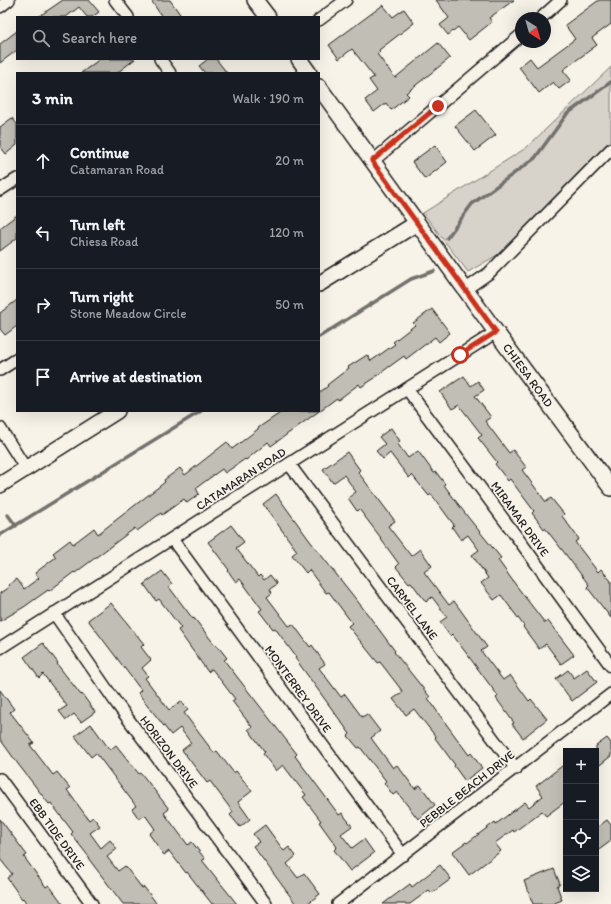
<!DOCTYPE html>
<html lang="en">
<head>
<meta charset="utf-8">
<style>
  :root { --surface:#171b24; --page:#242831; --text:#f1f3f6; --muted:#9ea1a6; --line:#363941 }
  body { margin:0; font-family:Itim,sans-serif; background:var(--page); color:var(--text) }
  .controls { position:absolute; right:12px; bottom:12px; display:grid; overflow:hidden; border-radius:0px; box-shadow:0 4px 16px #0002 }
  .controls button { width:36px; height:36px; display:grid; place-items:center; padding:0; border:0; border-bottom:1px solid var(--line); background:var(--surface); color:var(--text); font:20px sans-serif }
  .compass { position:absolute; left:515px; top:12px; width:36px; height:36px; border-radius:50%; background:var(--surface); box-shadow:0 4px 16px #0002; rotate:143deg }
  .stop { position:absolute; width:12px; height:12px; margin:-9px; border:3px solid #c8321e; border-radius:50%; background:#fff }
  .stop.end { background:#c8321e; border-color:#fff; box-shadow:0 1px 4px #0008 }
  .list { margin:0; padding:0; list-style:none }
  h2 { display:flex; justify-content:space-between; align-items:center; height:52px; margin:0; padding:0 16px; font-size:17px }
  h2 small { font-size:13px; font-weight:400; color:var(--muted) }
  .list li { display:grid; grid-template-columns:26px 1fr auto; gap:12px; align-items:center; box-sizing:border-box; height:72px; padding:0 16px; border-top:1px solid var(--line) }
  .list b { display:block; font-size:15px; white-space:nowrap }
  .list p { margin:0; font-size:13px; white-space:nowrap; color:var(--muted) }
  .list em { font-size:13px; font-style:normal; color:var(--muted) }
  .icon { flex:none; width:22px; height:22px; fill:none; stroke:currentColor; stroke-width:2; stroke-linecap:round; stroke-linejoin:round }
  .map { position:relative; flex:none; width:611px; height:904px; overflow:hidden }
  .search { position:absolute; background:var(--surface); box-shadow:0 4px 16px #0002; left:16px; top:16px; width:304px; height:44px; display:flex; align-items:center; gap:10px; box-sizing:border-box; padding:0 14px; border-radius:0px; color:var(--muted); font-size:15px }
  .panel { position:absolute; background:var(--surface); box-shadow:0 4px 16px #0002; left:16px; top:72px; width:304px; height:340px; border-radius:0px }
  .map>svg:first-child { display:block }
</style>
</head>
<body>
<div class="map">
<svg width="611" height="904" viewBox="0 0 611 904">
  <rect width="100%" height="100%" fill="#f7f3e8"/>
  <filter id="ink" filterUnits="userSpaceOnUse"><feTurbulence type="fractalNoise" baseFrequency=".025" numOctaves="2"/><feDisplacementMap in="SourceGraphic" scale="8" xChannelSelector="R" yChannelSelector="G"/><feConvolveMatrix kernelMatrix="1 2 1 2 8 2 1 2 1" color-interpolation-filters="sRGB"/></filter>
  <g filter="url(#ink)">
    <path fill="#d7d3cb" stroke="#7a7874" d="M611,67V142L504,251L468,272L423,213L526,148Z"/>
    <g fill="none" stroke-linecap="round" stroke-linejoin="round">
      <g stroke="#72716c" stroke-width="3.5">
        <path d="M447,238L472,204L535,158L567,114L611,82"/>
        <path d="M319,337L411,279L434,271"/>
        <path d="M8,515L16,526"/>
        <path d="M0,535L201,411"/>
      </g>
    </g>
    <g fill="#c0beb5" stroke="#1c1c1c">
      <path d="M63,0H89L99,12L92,17H87L79,7L66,17H38Z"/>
      <path d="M151,0H170L182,17H162Z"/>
      <path d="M436,0H514L489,18L492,22L469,40L458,27L448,35L440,25L449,18Z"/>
      <path d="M599,0H611V24L592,38L597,45L563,70L571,80L559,89L553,82L539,93L519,67L530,58L537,67L575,39L565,25Z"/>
      <path d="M383,5L393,17L404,9L414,23L379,50L380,52L377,54L395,78L438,43L450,58L406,93L409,96L391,110L386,103L374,112L365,100L377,91L369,80L374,77L352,49L339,59L329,45Z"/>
      <path d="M17,31V50L0,63V44Z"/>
      <path d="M100,59H135L117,73H81Z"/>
      <path d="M208,59H216L227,73H205L199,66Z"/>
      <path d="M476,110L496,135L475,151L455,126Z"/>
      <path d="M12,118L17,124V145L6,154L0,146V127Z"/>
      <path d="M435,145L447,162L425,179L412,162Z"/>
      <path d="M17,215V238L0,251V228Z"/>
      <path d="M17,300V326L5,335L0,329V313Z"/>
      <path d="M432,309L450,333L439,342L435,337L406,359L404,356L375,377V378L361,387L359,384L338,400L337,398L271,446L268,442L246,460L245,459L225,473L222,469L196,488L199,494L187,503L184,499L162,515L161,513L137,531L135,528L75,573L74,572L49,591L48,590L24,607L0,621V593L9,587L8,585L17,579L24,589L39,578L35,573L56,557L53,553L70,540L73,544L94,528L98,534L165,482L164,480L180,468L185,475L227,442L232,449L258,429V428L283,411H319V393L328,386L327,385L349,368L348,367L367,355L371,361L395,344L393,342L415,325L413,323Z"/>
      <path d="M464,376L471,386L478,381L484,390L475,396L491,417L485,421L509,453L513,450L526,467L522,470L546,502L551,498L564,514L562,516L579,539L575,542L598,572L601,569L611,581V618L587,587L589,585L563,551L545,528L544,529L532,513L534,511L510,479L508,481L495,464L497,462L478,438L482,435L459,405L452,409L440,392Z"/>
      <path d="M391,428L400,441L397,443L408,458L418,451L434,473L436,472L445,484L444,485L467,516L501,558L498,560L515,584L545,623L548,621L574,655L561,664L546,644L539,649L523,627L524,626L501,595L494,600L481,583L488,578L472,555L479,550L468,535L461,540L452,527L454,525L431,494L429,496L412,475L409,478L390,453L383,459L376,451L385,444L379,437Z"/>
      <path d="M347,452L360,470L358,472L395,521L388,526L411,556L420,549L432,566L424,572L449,605L454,601L487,647L481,651L503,680L510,675L529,701L531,699L547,719L523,738L512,724L514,723L496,698L498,696L452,634L450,636L440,622L447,617L432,597L426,602L411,582L409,583L396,567L399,564L380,538H381L359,509L357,511L348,498L356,492L344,475L333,483L323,469Z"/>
      <path d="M276,494L310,541L366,612L395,651L394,652L430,697L428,698L441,717L469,755L471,753L482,768L465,781L454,766L455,765L435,738L436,737L414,709L406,715L393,699L403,692L380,662L378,663L348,626L352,623L329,592L326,593L309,570L306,573L292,555L297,551L263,504Z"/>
      <path d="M231,525L244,542L236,548L258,577L260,575L264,580L270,575L277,584L270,589L272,593L267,597L289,626L293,624L310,647L312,645L325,664L319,668L341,697L345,694L362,717L367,714L380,731L371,738L393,768L397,765L415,789L420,785L435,805L418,819L397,792L393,795L384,783L386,781L360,747L358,748L348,736L350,734L295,658L296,657L275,628L273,629L259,611L262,609L240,579L236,582L228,571L229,570L208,542Z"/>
      <path d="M162,571L172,584L169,587L193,619L194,618L215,645L216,644L227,658L224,660L297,754L295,756L313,780L339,815L342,813L352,826L341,834L352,848L364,839L374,853L350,871L334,850L337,847L319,822L321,821L303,797L306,795L283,765L276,771L263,754L265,752L248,729L252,727L232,701L235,699L212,669L208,672L178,630L181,628L159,599L156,601L144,584Z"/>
      <path d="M111,603L144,644L141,647L151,660L142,668L148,676L145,678L169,710L181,701L188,710L184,713L214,753L217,751L234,773L236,771L252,791L238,802L250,819L240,827L230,815L233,812L210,781L207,783L182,750L191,743L180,728L171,735L138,693L141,690L88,620Z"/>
      <path d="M43,643L58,663L57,664L81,695L82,694L95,712L81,722L74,714L66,720L59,711L67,706L43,674L39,678L24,657Z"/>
      <path d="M587,669L597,682L572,701L556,679L568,670L574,678Z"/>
      <path d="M0,690L14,709L10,712L34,743L30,745L53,775L57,772L70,788L67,790L89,820L93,817L100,826L90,833L101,848L110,840L117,849L107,857L118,871L125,866L142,888L144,887L157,904H123L88,858L89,857L71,834L73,832L51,803L49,804L18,764L0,739Z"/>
      <path d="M91,724L110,750L116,745L139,774L141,773L169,809L164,813L188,845L192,842L205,859L202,860L237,904H212L187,872L186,873L169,851L164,855L149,834L155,829L145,815L139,819L132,809L136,806L96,753L91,757L75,736Z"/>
      <path d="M607,738L611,743V756L596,768V746Z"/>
      <path d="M566,763V801L546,816L542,811L514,832L513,830L495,843L501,851L469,875L452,852L466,842L467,843L495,822L496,824L525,802L529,807L543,796L536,786Z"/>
      <path d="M0,819L27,855L24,857L46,887L49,885L63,904H27L23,898L22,899L7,878L12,874L0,859Z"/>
      <path d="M607,820L611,825V841L596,852V828Z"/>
      <path d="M265,825L284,851L289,847L296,856L287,864L298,878L304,873L320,894L307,904H296L253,846L259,842L253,834Z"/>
      <path d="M440,865L451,879L432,893L429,890L410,904H383L410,884L412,887Z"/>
      <path d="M554,869L560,884L557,886L562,900L552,904H533L524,881Z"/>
    </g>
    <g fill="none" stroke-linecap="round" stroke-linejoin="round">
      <g stroke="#1c1c1c" stroke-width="14">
        <g id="street">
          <path d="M115,0L128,17"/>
          <path d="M0,7L9,0"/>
          <path d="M541,18L561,0"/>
          <path d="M319,20L346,0"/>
          <path d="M160,59L170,73"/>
          <path d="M373,161L521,35"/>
          <path d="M0,190L17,179"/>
          <path d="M466,289L489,273L611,149"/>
          <path d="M0,370L17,359"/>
          <path d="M407,389L522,544L611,666"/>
          <path d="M0,428L26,469"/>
          <path d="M289,464L516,769"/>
          <path d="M172,539L403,855"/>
          <path d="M54,613L117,704L266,904"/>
          <path d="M0,648L496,332"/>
          <path d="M0,779L92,904"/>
          <path d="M338,904L611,694"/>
        </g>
      </g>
      <g stroke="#1c1c1c" stroke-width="18">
        <g id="secondary">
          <path d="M255,0L268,17"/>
          <path d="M299,59L309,73"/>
          <path id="s1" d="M319,87L496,332L611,488"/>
          <path d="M319,284L417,223"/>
          <path d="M0,485L117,411"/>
        </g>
      </g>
      <use href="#street" stroke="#f7f3e8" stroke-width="11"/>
      <use href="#secondary" stroke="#f7f3e8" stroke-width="15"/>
    </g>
  </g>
  <g fill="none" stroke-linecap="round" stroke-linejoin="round" filter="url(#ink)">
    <path stroke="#c8321e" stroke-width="5" d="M438,106L372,161L496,332L460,355"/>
  </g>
  <g text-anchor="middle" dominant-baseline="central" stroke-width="3.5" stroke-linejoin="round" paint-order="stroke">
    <g font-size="12" fill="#1c1c1c" stroke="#f7f3e8">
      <text stroke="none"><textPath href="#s1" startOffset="356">CHIESA ROAD</textPath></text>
      <text transform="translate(241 479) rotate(-33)">CATAMARAN ROAD</text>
      <text transform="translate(520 519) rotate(54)">MIRAMAR DRIVE</text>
      <text transform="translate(412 608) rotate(53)">CARMEL LANE</text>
      <text transform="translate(298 689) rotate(54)">MONTERREY DRIVE</text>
      <text transform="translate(169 752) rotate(53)">HORIZON DRIVE</text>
      <text transform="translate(467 789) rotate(-38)">PEBBLE BEACH DRIVE</text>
      <text transform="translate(57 834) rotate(54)">EBB TIDE DRIVE</text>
    </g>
  </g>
</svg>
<div class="controls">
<button>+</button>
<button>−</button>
<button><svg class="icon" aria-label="locate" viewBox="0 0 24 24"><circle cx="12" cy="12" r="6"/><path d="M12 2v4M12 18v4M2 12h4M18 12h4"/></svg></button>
<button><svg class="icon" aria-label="layers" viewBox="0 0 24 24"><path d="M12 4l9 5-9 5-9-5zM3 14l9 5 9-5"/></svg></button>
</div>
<svg class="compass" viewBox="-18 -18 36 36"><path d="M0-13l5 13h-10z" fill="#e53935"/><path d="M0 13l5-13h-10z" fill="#9ea1a6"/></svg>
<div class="stop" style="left:460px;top:355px"></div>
<div class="stop end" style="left:438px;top:106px"></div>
<div class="search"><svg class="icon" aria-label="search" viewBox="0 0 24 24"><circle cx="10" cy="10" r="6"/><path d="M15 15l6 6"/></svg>Search here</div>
<section class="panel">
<h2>3 min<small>Walk · 190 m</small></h2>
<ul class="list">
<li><svg class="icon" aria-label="ahead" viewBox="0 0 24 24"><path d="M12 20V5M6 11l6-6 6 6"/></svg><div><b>Continue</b><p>Catamaran Road</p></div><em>20 m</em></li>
<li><svg class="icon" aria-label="left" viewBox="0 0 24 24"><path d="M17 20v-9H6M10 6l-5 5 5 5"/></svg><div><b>Turn left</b><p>Chiesa Road</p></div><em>120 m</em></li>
<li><svg class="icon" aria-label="right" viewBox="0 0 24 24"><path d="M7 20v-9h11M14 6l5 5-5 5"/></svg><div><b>Turn right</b><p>Stone Meadow Circle</p></div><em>50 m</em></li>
<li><svg class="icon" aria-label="arrive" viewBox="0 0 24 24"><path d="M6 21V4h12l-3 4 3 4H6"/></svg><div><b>Arrive at destination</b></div></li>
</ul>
</section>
</div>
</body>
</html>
